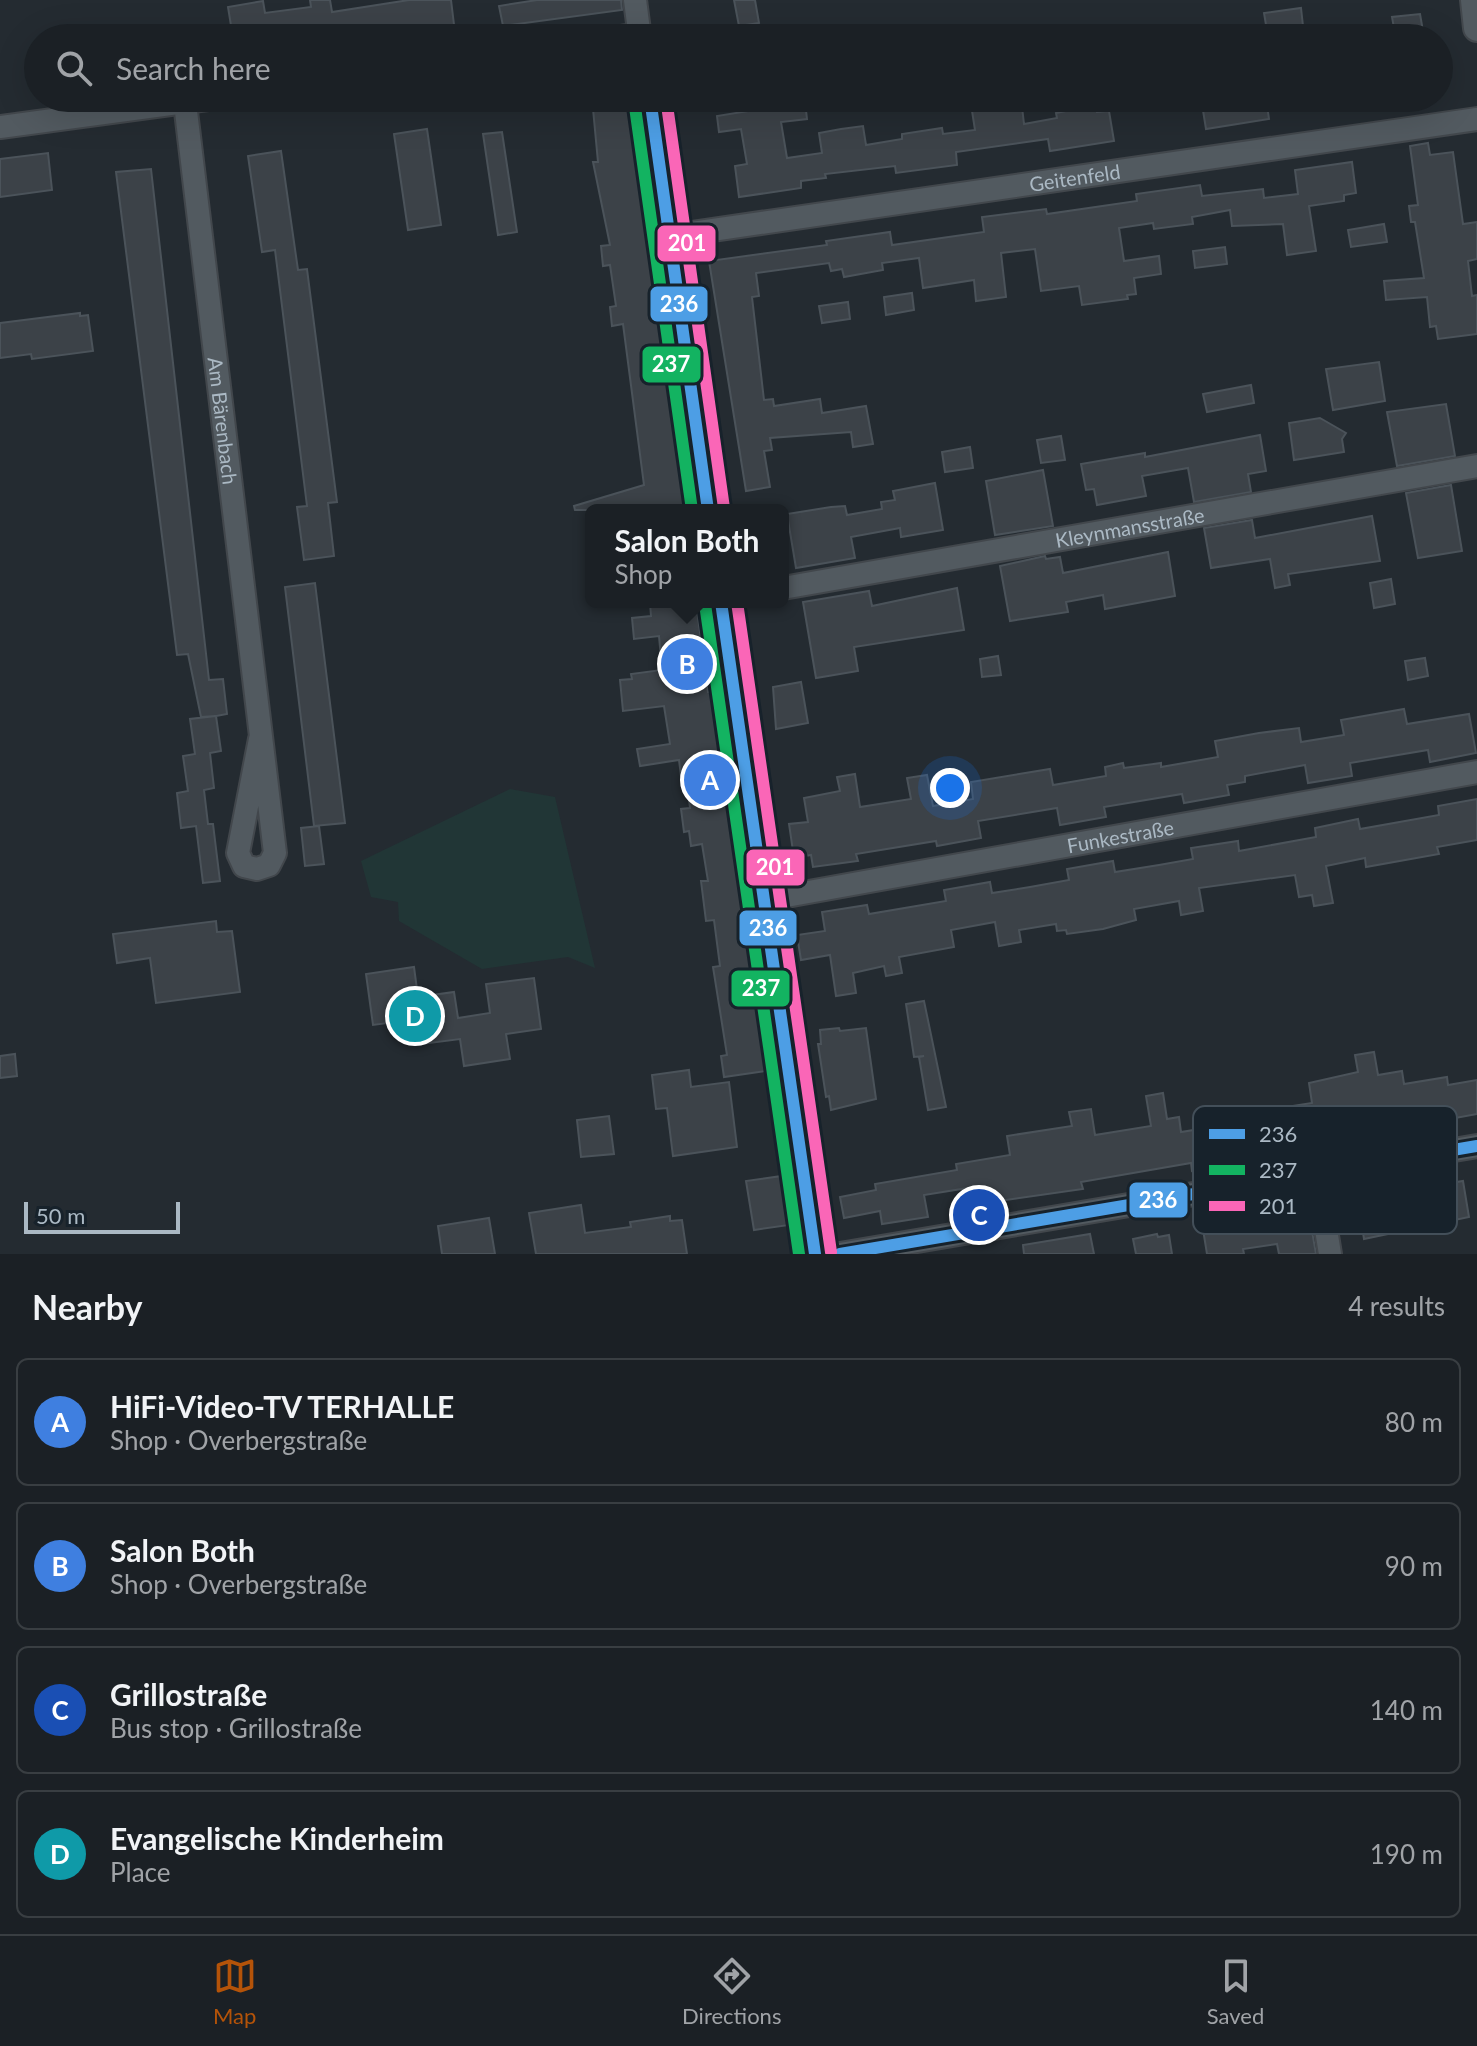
<!DOCTYPE html>
<html lang="en">
<head>
<meta charset="utf-8">
<style>
  :root { --surface:#1b2025; --page:#282d32; --text:#f1f3f6; --muted:#a0a3a7; --line:#393e42; --accent:#b45309 }
  body { margin:0; font-family:Lato,sans-serif; background:var(--page); color:var(--text) }
  .scale { position:absolute; left:24px; bottom:20px; width:156px; box-sizing:border-box; padding-left:8px; border:4px solid #abb9c4; border-top:0; font-size:22px; line-height:28px; white-space:nowrap; color:#abb9c4; -webkit-text-stroke:6px #17222b; paint-order:stroke }
  .you { position:absolute; left:950px; top:788px; width:28px; height:28px; margin:-20px; border:6px solid #fff; border-radius:50%; background:#1a73e8; box-shadow:0 0 0 12px #1a73e833 }
  .badge { display:grid; place-items:center; width:52px; height:52px; border-radius:50%; background:var(--accent); color:#fff; font-size:26px; font-weight:700 }
  .pin { position:absolute; translate:-50% -50%; border:4px solid #fff; box-shadow:0 2px 8px #0006 }
  .popup { position:absolute; left:585px; top:504px; width:204px; height:104px; box-sizing:border-box; display:grid; place-content:center; border-radius:12px; background:var(--surface); filter:drop-shadow(0 2px 6px #0005); font-size:26px; white-space:nowrap; color:var(--muted) }
  .popup b { font-size:30px; color:var(--text) }
  .popup::after { content:''; position:absolute; left:50%; top:100%; margin-left:-16px; border:16px solid transparent; border-top-color:var(--surface) }
  .list { margin:0; padding:0; list-style:none }
  h2 { display:flex; justify-content:space-between; align-items:center; height:104px; margin:0; padding:0 32px; font-size:34px }
  h2 small { font-size:26px; font-weight:400; color:var(--muted) }
  .list li { display:grid; grid-template-columns:52px 1fr auto; gap:24px; align-items:center; box-sizing:border-box; height:128px; margin:0 16px 16px; padding:0 16px; border:2px solid var(--line); border-radius:12px }
  .list b { display:block; font-size:30px; white-space:nowrap }
  .list p { margin:0; font-size:26px; white-space:nowrap; color:var(--muted) }
  .list em { font-size:26px; font-style:normal; color:var(--muted) }
  .icon { flex:none; width:44px; height:44px; fill:none; stroke:currentColor; stroke-width:2; stroke-linecap:round; stroke-linejoin:round }
  .map { position:relative; flex:none; width:1477px; height:1254px; overflow:hidden }
  .search { position:absolute; background:var(--surface); box-shadow:0 8px 32px #0002; left:24px; right:24px; top:24px; height:88px; display:flex; align-items:center; gap:20px; box-sizing:border-box; padding:0 28px; border-radius:44px; color:var(--muted); font-size:30px }
  .sheet { height:680px; background:var(--surface) }
  nav { display:flex; justify-content:space-around; align-items:center; box-sizing:border-box; height:112px; border-top:2px solid var(--line); background:var(--surface); font-size:22px; color:var(--muted) }
  nav a { display:grid; justify-items:center; gap:4px }
  nav .on { color:var(--accent) }
  .map>svg:first-child { display:block }
</style>
</head>
<body>
<div class="map">
<svg width="1477" height="1254" viewBox="0 0 1477 1254">
  <rect width="100%" height="100%" fill="#242b31"/>
  <path fill="#213636" d="M510,789L555,797L595,968L568,957L482,969L399,921L398,902L371,897L361,861Z"/>
  <g fill="#3c4248" stroke="#4b535a" stroke-width="2">
    <path d="M310,0H330L332,12L409,0H451L455,33L420,38L417,30L360,38H233L228,7L263,1L265,13L311,7Z"/>
    <path d="M537,0H621L622,10L503,26L499,6Z"/>
    <path d="M734,0H755L759,23L739,26Z"/>
    <path d="M1301,8L1303,26L1267,31L1264,13Z"/>
    <path d="M1420,14L1423,31L1395,34L1392,17Z"/>
    <path d="M592,98H627L685,510H575L574,506L644,485L623,324L612,326L610,307L616,306L610,265L603,266L601,246L610,245L593,162H598Z"/>
    <path d="M970,98H1021L1024,124L1057,118L1056,113L1096,105L1097,112L1109,111L1114,141L1050,151L1048,139L956,152L957,165L896,173L895,166L825,174L826,178L801,181V188L739,197L735,166L747,164L741,129L719,132L717,116L805,102L807,119L781,122L787,158L822,153L819,133L841,129L863,126L866,145L902,139V134L942,128L943,134L975,130Z"/>
    <path d="M1201,98H1266L1269,119L1206,129Z"/>
    <path d="M427,129L441,225L408,230L394,134Z"/>
    <path d="M502,132L517,232L498,235L483,134Z"/>
    <path d="M1428,143L1430,155L1453,152L1463,224L1477,222V259L1468,261L1472,296L1477,295V334L1438,339L1436,326L1430,327L1427,297L1386,300L1384,281L1424,278L1415,222H1411L1409,206L1418,205L1410,146Z"/>
    <path d="M281,151L298,270L307,269L337,502L328,503L334,556L304,560L297,507L307,506L275,250L262,252L248,156Z"/>
    <path d="M48,153L52,190L0,197V159Z"/>
    <path d="M1352,162L1356,193L1344,195V201L1309,206L1316,251L1287,255L1283,224L1232,226L1230,210L1192,217L1193,224L1154,229L1153,223L1119,228L1124,261L1159,256L1161,274L1134,278L1136,294L1127,295L1128,299L1082,305L1079,286L1041,291L1035,249L1001,253L1006,297L976,301L974,280L923,288L919,258L882,263L883,270L844,277L842,269L831,271L829,263L756,273L759,296L752,297L764,400L773,399L774,406L820,399L822,413L866,406L873,444L853,447L851,432L770,438L772,450L764,451L770,487L746,491L709,261L827,245L826,241L890,232L892,245L984,232L982,217L1046,209L1047,214L1137,201L1136,194L1200,185L1202,196L1263,189L1264,198L1298,194L1295,170Z"/>
    <path d="M151,169L209,680L223,679L227,714L216,716L221,751L210,753L214,788L204,790L208,824H213L220,881L203,883L196,826L181,828L177,793L188,791L183,756L195,754L190,719L216,716L201,717L188,654L177,655L116,172Z"/>
    <path d="M1384,224L1387,242L1351,247L1348,230Z"/>
    <path d="M1225,247L1227,264L1195,268L1193,251Z"/>
    <path d="M912,293L914,310L886,315L884,297Z"/>
    <path d="M848,302L850,319L822,323L819,306Z"/>
    <path d="M80,313V316L88,315L93,351L32,359L31,354L0,358V323Z"/>
    <path d="M1379,362L1385,401L1333,410L1326,369Z"/>
    <path d="M1251,385L1254,403L1207,412L1203,394Z"/>
    <path d="M1446,404L1455,456L1397,466L1387,412Z"/>
    <path d="M1320,418L1346,433L1342,439L1344,452L1294,460L1289,423Z"/>
    <path d="M1260,435L1266,471L1248,474L1251,492L1194,502L1188,468L1142,476L1146,496L1097,505L1094,489L1086,490L1081,464L1145,453V457Z"/>
    <path d="M1061,436L1065,460L1041,463L1037,440Z"/>
    <path d="M970,447L973,468L945,472L942,452Z"/>
    <path d="M1043,470L1053,526L995,535L986,481Z"/>
    <path d="M935,483L943,530L901,537L900,528L851,537L855,558L796,568L787,514L831,507L845,506L847,515L882,509L881,502L895,500L893,491Z"/>
    <path d="M1451,485L1462,551L1418,558L1406,493Z"/>
    <path d="M1372,516L1380,561L1288,574L1290,585L1275,588L1270,559L1211,568L1204,528L1252,520L1255,538Z"/>
    <path d="M1168,552L1175,596L1105,609L1103,595L1066,602L1068,612L1010,621L1000,566L1045,556L1046,559L1060,557L1063,573Z"/>
    <path d="M1391,579L1395,604L1374,608L1370,583Z"/>
    <path d="M315,583L345,823L314,826L285,587Z"/>
    <path d="M957,588L964,630L854,647L858,671L816,678L803,602L869,591L872,606Z"/>
    <path d="M696,602L708,692L712,691L765,1071L724,1077L721,1056L727,1055L713,967L720,966L714,920L706,921L701,881H708L702,844L691,846L689,831L684,832L681,809L690,808L686,775L681,776L679,760L640,766L637,749L670,744L664,706L623,711L620,680L632,679L631,674L662,670L659,636L634,639L632,618L651,616L650,603Z"/>
    <path d="M998,656L1001,675L982,677L980,659Z"/>
    <path d="M1425,658L1428,676L1408,680L1405,661Z"/>
    <path d="M801,682L808,723L776,729L773,687Z"/>
    <path d="M1404,709L1407,724L1469,714L1476,753L1430,762L1428,750L1350,763L1352,776L1308,783L1305,765L1245,776V782L1227,785L1229,795L1184,803L1182,794L1104,807L1106,817L1060,825L1057,808L978,821L981,838L937,846L936,841L856,854L858,861L835,864L813,867L811,855L794,858L789,824L808,822L804,798L840,791L837,777L855,774L860,807L911,799L907,778L927,775L933,806L973,799L971,782L1050,769L1053,785L1106,776L1105,767L1123,763L1124,768L1161,763V767L1218,757L1215,741L1259,733L1299,728L1301,742L1344,735L1341,720Z"/>
    <path d="M1477,799V840L1437,847L1439,854L1366,867L1365,858L1326,866L1333,903L1314,906L1312,895L1299,897L1295,875L1199,888L1203,911L1181,915L1179,901L1134,909L1136,920L1103,929L1067,934L1066,930L1057,931L1056,924L1019,930L1021,942L999,946L995,922L951,930L954,947L899,957L902,973L886,976L884,966L853,973L856,993L836,996L830,955L801,960L797,935L825,931L822,912L867,905L869,914L946,901L944,890L990,882L992,893L1030,887L1069,880L1067,869L1113,861L1115,872L1159,865L1193,859L1191,848L1238,841L1239,851L1316,837L1315,828L1358,819L1360,829L1439,815L1438,806Z"/>
    <path d="M319,826L324,864L305,866L301,828Z"/>
    <path d="M216,921L217,932L232,931L240,992L156,1003L150,958L117,963L113,934Z"/>
    <path d="M414,967L418,997L454,992L458,1018L490,1013L486,984L534,978L541,1029L506,1034L510,1059L464,1066L460,1039L414,1045L410,1020L373,1025L366,974Z"/>
    <path d="M924,1001L946,1107L928,1110L919,1057L924,1056L914,1057L906,1004Z"/>
    <path d="M839,1028L840,1031L866,1028L876,1099L831,1110L829,1096L826,1097L818,1044H821L820,1030Z"/>
    <path d="M1374,1052L1378,1075L1402,1071L1404,1084L1447,1077L1448,1085L1477,1080V1114L1390,1130L1391,1139L1348,1146L1346,1137L1268,1150L1261,1111L1312,1103L1309,1083L1358,1072L1355,1055Z"/>
    <path d="M15,1054L17,1076L0,1078V1056Z"/>
    <path d="M689,1070L691,1087L729,1082L737,1147L673,1156L667,1108L656,1109L652,1075Z"/>
    <path d="M1163,1093L1167,1119L1179,1117L1181,1132L1231,1124L1237,1163L1192,1171L1191,1163L1081,1182L1083,1189L970,1205L968,1188L924,1195L928,1217L882,1224L880,1211L844,1218L840,1197L876,1190L875,1184L957,1170L956,1164L1010,1155L1007,1136L1072,1126L1069,1112L1091,1109L1095,1135L1151,1126L1146,1096Z"/>
    <path d="M609,1116L614,1154L581,1157L577,1120Z"/>
    <path d="M782,1176L789,1225L754,1230L746,1181Z"/>
    <path d="M1398,1181L1400,1191L1463,1181L1469,1217L1364,1239L1356,1188Z"/>
    <path d="M581,1205L585,1233L631,1227L630,1222L670,1216V1221L682,1220L687,1254H536L529,1213Z"/>
    <path d="M1308,1208L1316,1254H1279L1277,1244L1243,1249L1244,1254H1207L1201,1217L1245,1209L1246,1216Z"/>
    <path d="M489,1218L495,1254H442L438,1226Z"/>
    <path d="M1090,1234L1094,1254H1024L1023,1245Z"/>
    <path d="M1157,1234L1158,1237L1169,1235L1172,1254H1136L1133,1239Z"/>
  </g>
  <g fill="none" stroke-linecap="round" stroke-linejoin="round">
    <g stroke="#42474c" stroke-width="26">
      <g id="minor">
        <path d="M635,0L640,38"/>
        <path d="M613,38L640,34"/>
        <path d="M650,98L708,510"/>
        <path id="s1" d="M185,103L275,853L269,865L257,869L244,866L238,853L260,739"/>
        <path d="M0,127L215,98"/>
        <path id="s2" d="M671,236L1477,119"/>
        <path id="s3" d="M783,588L1477,466"/>
        <path d="M721,602L815,1254"/>
        <path id="s4" d="M764,900L1477,772"/>
        <path d="M1317,1174L1330,1254"/>
        <path d="M840,1254L1477,1146"/>
      </g>
    </g>
    <g stroke="#42474c" stroke-width="30">
      <path id="tertiary" d="M1474,0L1477,28"/>
    </g>
    <use href="#minor" stroke="#525a60" stroke-width="22"/>
    <use href="#tertiary" stroke="#525a60" stroke-width="26"/>
    <g stroke="#17222b" stroke-width="18">
      <g id="bus-1">
        <path d="M650,98L708,510"/>
        <path d="M721,602L815,1254"/>
        <path d="M840,1254L1477,1146"/>
      </g>
    </g>
    <g stroke="#17222b" stroke-width="18">
      <g id="bus-2">
        <path d="M634,100L692,510"/>
        <path d="M705,604L799,1254"/>
      </g>
    </g>
    <g stroke="#17222b" stroke-width="18">
      <g id="bus-3">
        <path d="M666,98L724,508"/>
        <path d="M737,602L831,1252"/>
      </g>
    </g>
    <use href="#bus-1" stroke="#4d9ee5" stroke-width="12"/>
    <use href="#bus-2" stroke="#13b361" stroke-width="12"/>
    <use href="#bus-3" stroke="#fa66b7" stroke-width="12"/>
  </g>
  <g text-anchor="middle" dominant-baseline="central" stroke-width="6" stroke-linejoin="round" paint-order="stroke">
    <g font-size="20" fill="#abb9c4" stroke="#17222b">
      <text stroke="none"><textPath href="#s2" startOffset="408">Geitenfeld</textPath></text>
      <text stroke="none"><textPath href="#s1" startOffset="320">Am Bärenbach</textPath></text>
      <text stroke="none"><textPath href="#s3" startOffset="352">Kleynmansstraße</textPath></text>
      <text stroke="none"><textPath href="#s4" startOffset="362">Funkestraße</textPath></text>
    </g>
  </g>
  <rect x="1193" y="1106" width="264" height="128" rx="12" fill="#17222b" stroke="#434f59" stroke-width="2"/>
  <rect x="1209" y="1129" width="36" height="10" fill="#4d9ee5"/>
  <rect x="1209" y="1165" width="36" height="10" fill="#13b361"/>
  <rect x="1209" y="1201" width="36" height="10" fill="#fa66b7"/>
  <g font-size="22" fill="#abb9c4">
    <text x="1259" y="1142">236</text>
    <text x="1259" y="1178">237</text>
    <text x="1259" y="1214">201</text>
  </g>
  <g stroke="#17222b" stroke-width="3">
    <rect x="656" y="224" width="61" height="39" rx="8" fill="#fa66b7"/>
    <rect x="649" y="285" width="60" height="38" rx="8" fill="#4d9ee5"/>
    <rect x="641" y="345" width="61" height="39" rx="8" fill="#13b361"/>
    <rect x="745" y="848" width="61" height="39" rx="8" fill="#fa66b7"/>
    <rect x="738" y="909" width="60" height="38" rx="8" fill="#4d9ee5"/>
    <rect x="730" y="969" width="61" height="39" rx="8" fill="#13b361"/>
    <rect x="1128" y="1181" width="61" height="38" rx="8" fill="#4d9ee5"/>
  </g>
  <g font-size="22" text-anchor="middle" font-weight="bold" fill="#fff">
    <text x="687" y="251">201</text>
    <text x="679" y="312">236</text>
    <text x="671" y="372">237</text>
    <text x="775" y="875">201</text>
    <text x="768" y="936">236</text>
    <text x="761" y="996">237</text>
    <text x="1158" y="1208">236</text>
  </g>
</svg>
<div class="scale">50 m</div>
<div class="you"></div>
<div class="pin badge" style="left:710px;top:780px;background:#3f7fe0">A</div>
<div class="pin badge" style="left:687px;top:664px;background:#3f7fe0">B</div>
<div class="popup"><b>Salon Both</b>Shop</div>
<div class="pin badge" style="left:979px;top:1215px;background:#1a4fb4">C</div>
<div class="pin badge" style="left:415px;top:1016px;background:#0f9aa8">D</div>
<div class="search"><svg class="icon" aria-label="search" viewBox="0 0 24 24"><circle cx="10" cy="10" r="6"/><path d="M15 15l6 6"/></svg>Search here</div>
</div>
<section class="sheet">
<h2>Nearby<small>4 results</small></h2>
<ul class="list">
<li><span class="badge" style="background:#3f7fe0">A</span><div><b>HiFi-Video-TV TERHALLE</b><p>Shop · Overbergstraße</p></div><em>80 m</em></li>
<li><span class="badge" style="background:#3f7fe0">B</span><div><b>Salon Both</b><p>Shop · Overbergstraße</p></div><em>90 m</em></li>
<li><span class="badge" style="background:#1a4fb4">C</span><div><b>Grillostraße</b><p>Bus stop · Grillostraße</p></div><em>140 m</em></li>
<li><span class="badge" style="background:#0f9aa8">D</span><div><b>Evangelische Kinderheim</b><p>Place</p></div><em>190 m</em></li>
</ul>
</section>
<nav>
<a class="on"><svg class="icon" aria-label="map" viewBox="0 0 24 24"><path d="M3 6l6-2 6 2 6-2v14l-6 2-6-2-6 2zM9 4v14M15 6v14"/></svg>Map</a>
<a><svg class="icon" aria-label="directions" viewBox="0 0 24 24"><path d="M12 3l9 9-9 9-9-9zM9 14v-3h6M13 9l2 2-2 2"/></svg>Directions</a>
<a><svg class="icon" aria-label="saved" viewBox="0 0 24 24"><path d="M7 4h10v16l-5-4-5 4z"/></svg>Saved</a>
</nav>
</body>
</html>
